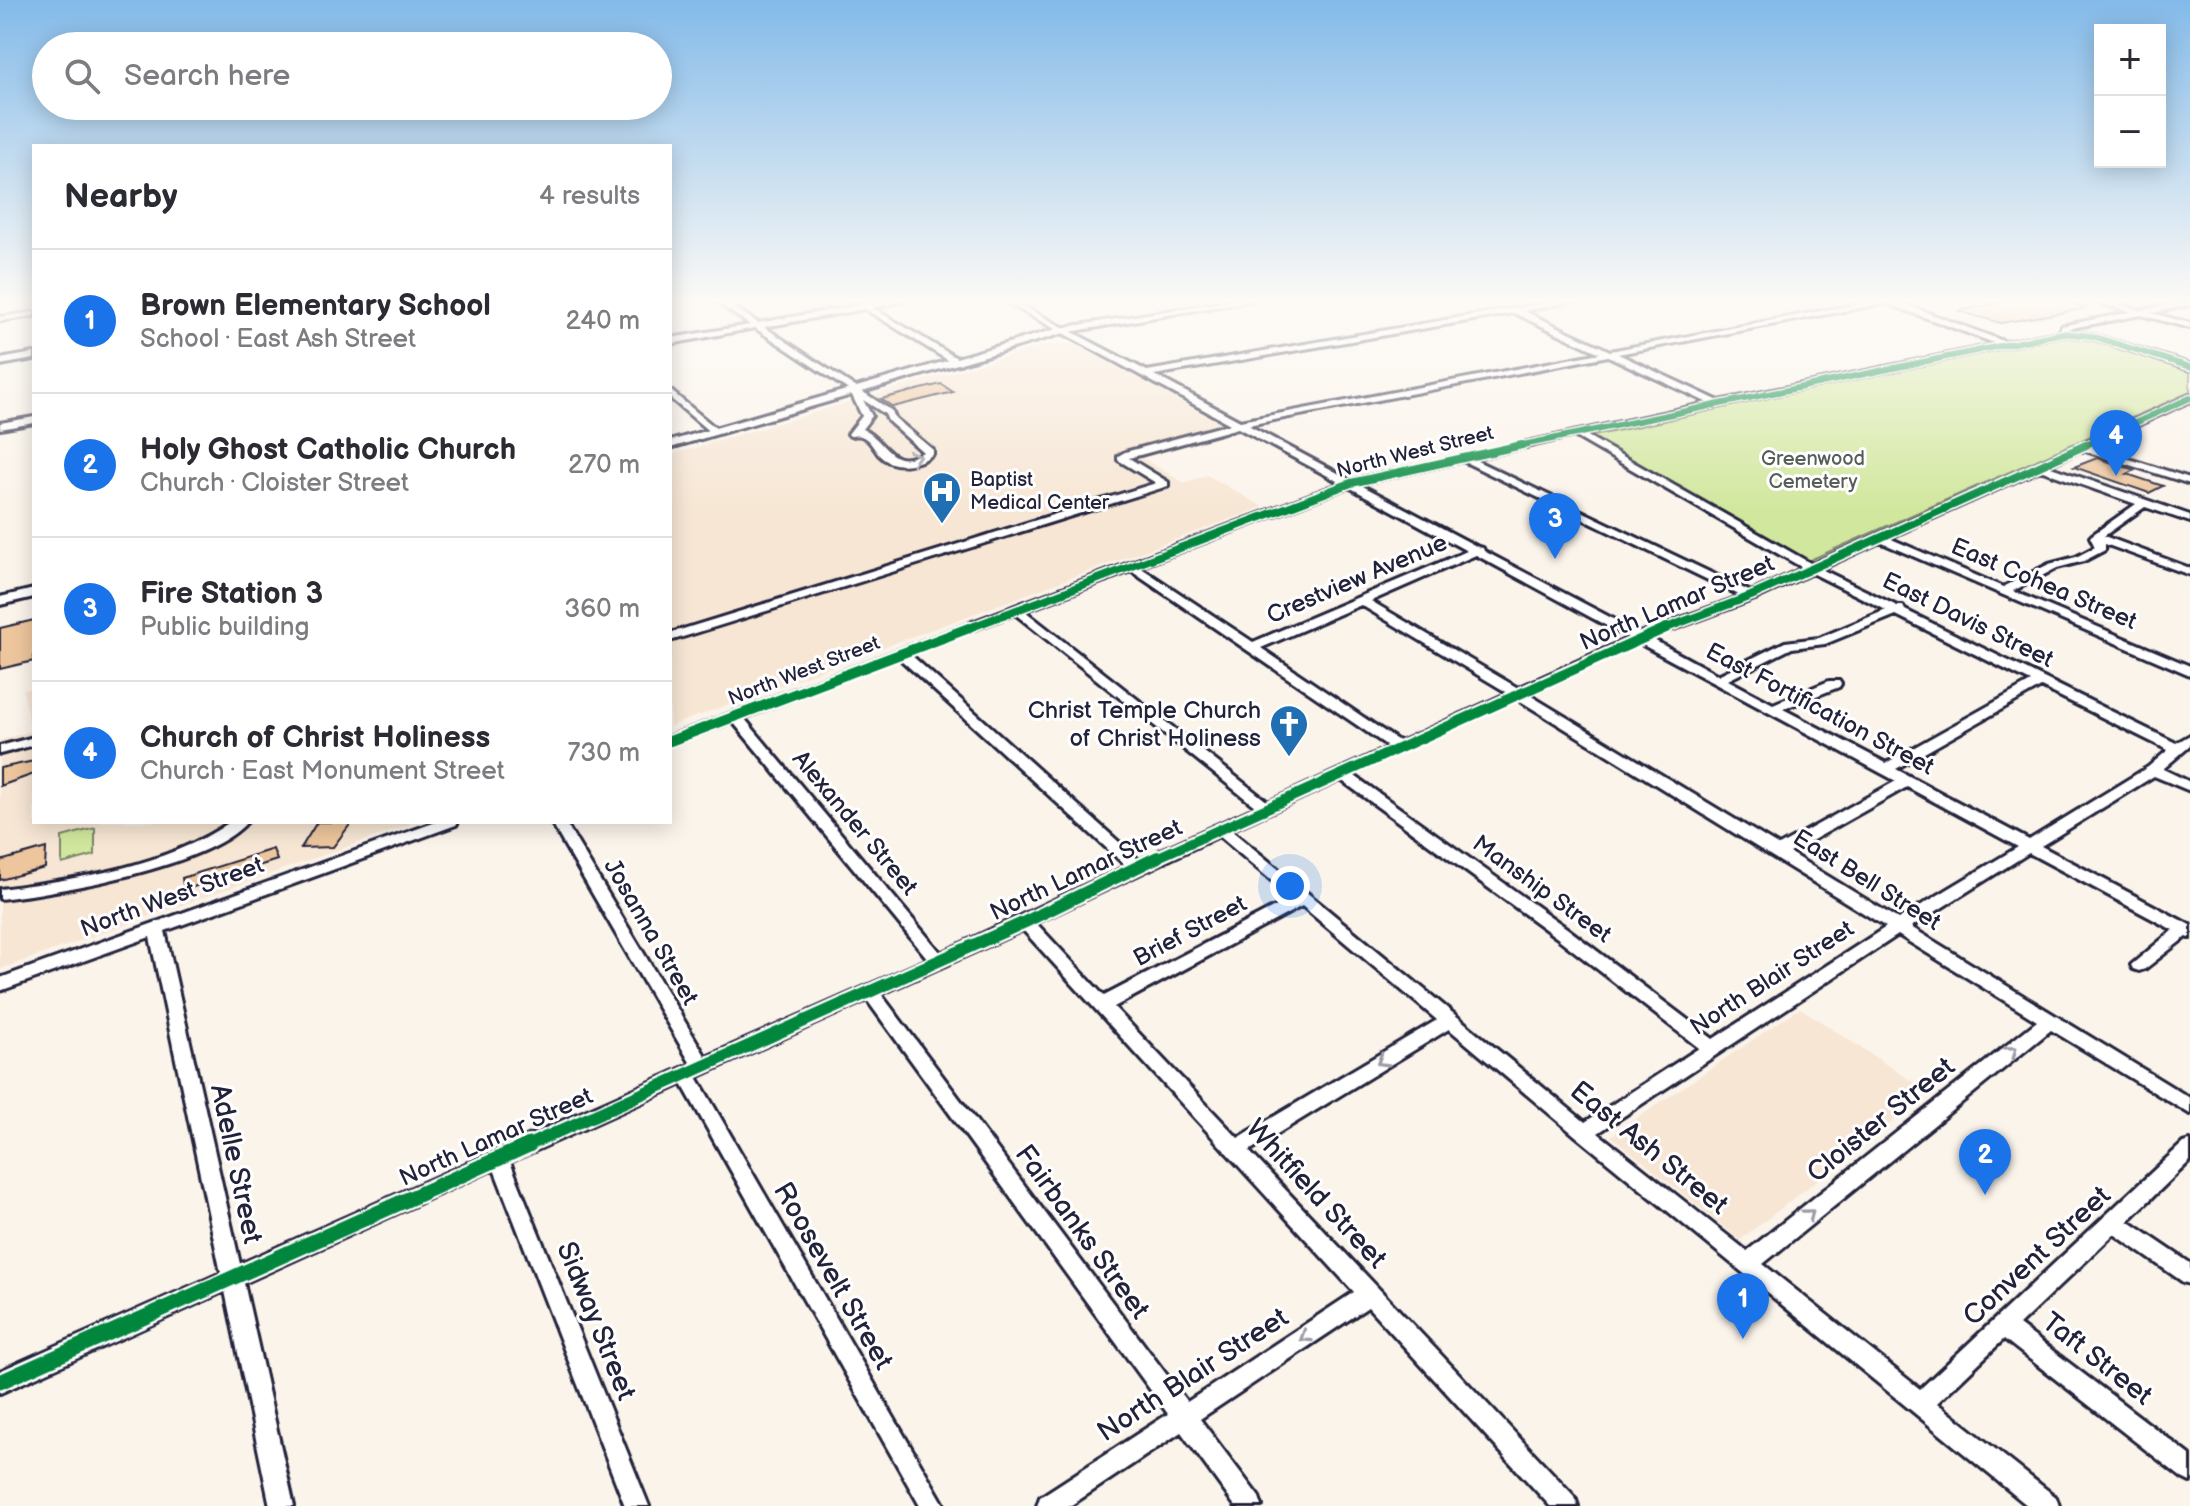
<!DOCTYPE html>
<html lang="en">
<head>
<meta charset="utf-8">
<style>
  :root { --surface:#fff; --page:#f7f7f7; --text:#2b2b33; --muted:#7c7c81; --line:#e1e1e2; --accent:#1a73e8 }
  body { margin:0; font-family:"Balsamiq Sans",sans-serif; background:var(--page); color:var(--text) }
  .controls { position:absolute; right:24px; top:24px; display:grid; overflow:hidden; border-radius:0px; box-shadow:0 4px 20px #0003 }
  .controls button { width:72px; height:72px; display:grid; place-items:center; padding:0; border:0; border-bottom:2px solid var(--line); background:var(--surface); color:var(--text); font:40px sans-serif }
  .you { position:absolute; left:1290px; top:886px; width:28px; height:28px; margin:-20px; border:6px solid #fff; border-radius:50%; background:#1a73e8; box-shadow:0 0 0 12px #1a73e833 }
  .badge { display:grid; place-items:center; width:52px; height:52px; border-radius:50%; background:var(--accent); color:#fff; font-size:26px; font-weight:700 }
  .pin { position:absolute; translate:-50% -66px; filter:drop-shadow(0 2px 4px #0008) }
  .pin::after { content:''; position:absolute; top:42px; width:28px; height:24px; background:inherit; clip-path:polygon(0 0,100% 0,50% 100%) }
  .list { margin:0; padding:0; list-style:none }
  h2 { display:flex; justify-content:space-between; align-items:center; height:104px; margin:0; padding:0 32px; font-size:34px }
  h2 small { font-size:26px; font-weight:400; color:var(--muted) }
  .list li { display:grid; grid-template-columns:52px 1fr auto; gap:24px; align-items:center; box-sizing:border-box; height:144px; padding:0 32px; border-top:2px solid var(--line) }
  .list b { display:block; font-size:30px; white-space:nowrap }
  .list p { margin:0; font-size:26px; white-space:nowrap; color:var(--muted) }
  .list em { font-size:26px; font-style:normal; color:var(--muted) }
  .icon { flex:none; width:44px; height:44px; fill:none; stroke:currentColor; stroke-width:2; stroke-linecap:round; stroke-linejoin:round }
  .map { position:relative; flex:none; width:2190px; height:1506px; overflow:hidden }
  .search { position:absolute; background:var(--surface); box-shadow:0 4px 20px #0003; left:32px; top:32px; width:640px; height:88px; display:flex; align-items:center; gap:20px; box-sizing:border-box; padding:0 28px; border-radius:44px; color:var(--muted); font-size:30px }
  .panel { position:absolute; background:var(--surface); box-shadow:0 4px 20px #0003; left:32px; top:144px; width:640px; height:680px; border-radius:0px }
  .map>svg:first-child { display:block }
</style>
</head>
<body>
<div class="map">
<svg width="2190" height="1506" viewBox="0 0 2190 1506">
  <rect width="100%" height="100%" fill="#fbf4eb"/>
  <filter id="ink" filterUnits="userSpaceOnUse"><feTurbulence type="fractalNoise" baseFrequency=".0125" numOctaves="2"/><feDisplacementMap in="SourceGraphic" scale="16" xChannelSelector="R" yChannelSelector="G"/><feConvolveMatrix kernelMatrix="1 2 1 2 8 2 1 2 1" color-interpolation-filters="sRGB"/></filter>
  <g filter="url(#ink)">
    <g fill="#f7e6d4">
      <path d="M1074,344L1236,432L1143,458L1184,483L1207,475L1263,507L670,726V455L1045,345Z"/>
      <path d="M34,688V822H409V825L0,969V740L31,731L23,690Z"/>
      <path d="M1800,1008L1930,1093L1740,1240L1611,1136Z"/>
    </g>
    <g fill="#d1e79d" stroke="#7a846c" stroke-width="2">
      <path d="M2056,336L2087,337L2190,370V392L1808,561L1589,437Z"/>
      <path d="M95,828V855L62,864V837Z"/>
    </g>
    <g fill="#edc69d" stroke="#22223b" stroke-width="2">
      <path d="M2011,300H2061L2088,308L2001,323L1958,311Z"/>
      <path d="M941,384L953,392L893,407L881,399Z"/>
      <path d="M2097,458L2135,470L2127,474L2163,486L2149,493L2074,467Z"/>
      <path d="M34,620V661L0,669V628Z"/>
      <path d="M34,761V774L0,786V768Z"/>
      <path d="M317,822H352L333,847L301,848Z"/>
      <path d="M46,848L45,868L0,880V861Z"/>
      <path d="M273,849L277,860L184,890L182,878Z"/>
    </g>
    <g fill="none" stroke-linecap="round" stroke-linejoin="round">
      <g stroke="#22223b" stroke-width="6">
        <g id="minor">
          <path d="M670,300H680L670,303Z"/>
          <path d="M714,300H723L758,323L859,305L862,302L867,304L907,300L873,308L960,360V364H954L865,309L764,327L892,411L895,418L933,450V454C918,466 893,470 879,455C874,449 870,439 861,436C858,435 853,436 850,436L848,434L862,416L850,391L755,328L670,344V338L750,325ZM863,400L885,414L888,421L923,452C890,472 887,440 862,429L872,416Z"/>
          <path d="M1002,300H1011L1147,371L1562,300H1578L1524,311L1610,351L1879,300H1894L2006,342L2062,331L2092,334L2190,364V370L2091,338L2062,335L1584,434L1812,564L2190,395V401L2091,447L2190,478V484L2082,450L2048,466L2190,515V522L2145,507L2104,536L2190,568V575L2105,544V550L2084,561L2057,568L2013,591L2190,666V675L1880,542L1821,569L1897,606H1903L1905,610L2176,743L2190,735V746L2163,769L2190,782V791L2154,776L2041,846L2190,925V938L2186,937L2145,969L2139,971L2133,969L2131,965L2173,930L2029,853L1911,927L2190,1098V1114L2051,1030L1763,1264L1920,1389L2183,1143L2190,1141V1161L2128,1221L2190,1263V1284L2183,1282L2114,1234L2019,1325L2190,1455V1482L2182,1478L2004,1339L1937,1403L2056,1497L2059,1506H2028L1577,1137L1449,1029L1249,1151L1575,1497L1578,1506H1550L1368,1307L1200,1419L1259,1497L1262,1506H1235L1181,1432L1070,1506H1037L1040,1497L1168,1414L867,1000L697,1077L945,1506H920L682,1084L510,1162L649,1506H625L494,1169L244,1283L294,1506H270L225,1291L0,1393V1371L221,1273L150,937L0,991V978L436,822H458L456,825L165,931L240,1264L691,1064L551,822H565L706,1057L928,959L733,722L670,745V736L1341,483L1238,428L1129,458L1168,482V486L670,641V633L1156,483L1118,460V456L1125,452L1230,424ZM1886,303L1997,344L1719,401L1618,354ZM1514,313L1600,353L1240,421L1154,375ZM1608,356L1708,403L1351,480L1248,425ZM1574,436L1803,568L1751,592L1473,459ZM1463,461L1741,596L1640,633L1484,551L1483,548L1478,547L1359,484ZM2040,470L2136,504L2092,535L2090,537L2095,547L2076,557L2049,564L2003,587L1889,538ZM1349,487L1467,551L1253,642L1140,567ZM1476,555L1629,638L1518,688L1371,601ZM1131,571L1389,747L1268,802L1025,611ZM1812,573L1886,610L1819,638L1785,642L1718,675L1650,638L1755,599ZM1361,605L1508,693L1400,742L1261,648ZM1015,614L1256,807L1139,860L910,654ZM1896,615L2031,682L1886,763L1783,709L1839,687L1841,684L1839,681H1829L1773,704L1728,680L1792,648L1825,644ZM1639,643L1896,781L1779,846L1528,694ZM899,658L1126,866L941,953L744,718ZM2041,687L2168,750L2148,767L2029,840L1896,769ZM1517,699L1886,927L1713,1039L1568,929L1352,774ZM1341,780L1556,937L1699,1048L1585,1122L1231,830ZM1907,787L2018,847L1898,919L1790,853ZM1219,836L1292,898L1104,996L1036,923ZM1302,906L1437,1020L1238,1138L1114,1007ZM1023,930L1354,1292L1187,1402L881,994ZM1898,935L2037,1021L1747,1251L1598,1133Z"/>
          <path d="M2090,300H2102L2141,310L2190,301V305L2151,313L2190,323V328L2141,315L2061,330V326L2131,312Z"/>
          <path d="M34,312V316L0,321V317Z"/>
          <path d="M34,353V359L0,365V359Z"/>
          <path d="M670,390L718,430V434H712L670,398Z"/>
          <path d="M34,417V423L0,429V423Z"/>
          <path d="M34,737V745L0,754V746Z"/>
          <path d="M230,822H247C208,867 60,892 0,899V889C77,879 165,867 230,822Z"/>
        </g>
      </g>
      <g stroke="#22223b" stroke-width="6">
        <g id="major">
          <path d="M1235,300H1254L1064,333L670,448V441L1060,328Z"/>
          <path d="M34,589V597L0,605V597Z"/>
        </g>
      </g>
      <use href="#minor" fill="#fff" fill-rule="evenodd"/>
      <use href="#major" fill="#fff" fill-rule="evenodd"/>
      <g stroke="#fff" stroke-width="9">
        <g id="cycleway-far4">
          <path d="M1513,447L2062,333L2092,336L2190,367"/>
          <path d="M2082,447L2190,398"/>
        </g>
      </g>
      <g stroke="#fff" stroke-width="12">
        <g id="cycleway-far3">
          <path d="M964,630L1351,483L1522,445"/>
          <path d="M1661,630L1751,596L2086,445"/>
        </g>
      </g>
      <g stroke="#fff" stroke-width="15">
        <g id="cycleway-far2">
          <path d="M670,741L969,628"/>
          <path d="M1154,859L1666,628"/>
        </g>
      </g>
      <g stroke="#fff" stroke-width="17">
        <path id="cycleway-far1" d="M524,1147L1025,922L1158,857"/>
      </g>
      <g stroke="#fff" stroke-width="20">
        <path id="cycleway" d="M0,1382L529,1145"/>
      </g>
      <use href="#cycleway-far4" stroke="#00873e" stroke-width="6"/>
      <use href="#cycleway-far3" stroke="#00873e" stroke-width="8"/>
      <use href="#cycleway-far2" stroke="#00873e" stroke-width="10"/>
      <use href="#cycleway-far1" stroke="#00873e" stroke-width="12"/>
      <use href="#cycleway" stroke="#00873e" stroke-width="15"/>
    </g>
    <defs><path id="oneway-chevron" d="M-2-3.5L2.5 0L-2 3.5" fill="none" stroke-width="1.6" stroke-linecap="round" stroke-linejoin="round" transform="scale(2)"/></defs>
    <g stroke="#9c9ca7">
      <use href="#oneway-chevron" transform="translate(915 457) rotate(-16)"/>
      <use href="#oneway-chevron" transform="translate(2012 1051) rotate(-38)"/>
      <use href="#oneway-chevron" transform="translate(1382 1061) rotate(149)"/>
      <use href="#oneway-chevron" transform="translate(1809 1214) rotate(-39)"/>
      <use href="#oneway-chevron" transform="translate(1305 1337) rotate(147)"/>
    </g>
  </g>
  <linearGradient id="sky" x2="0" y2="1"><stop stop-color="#83bae9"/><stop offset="0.59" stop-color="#fdfaf6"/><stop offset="1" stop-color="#fdfaf6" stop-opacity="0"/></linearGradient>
  <rect width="2190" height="511" fill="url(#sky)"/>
  <defs>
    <g id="hospital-pin" transform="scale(2)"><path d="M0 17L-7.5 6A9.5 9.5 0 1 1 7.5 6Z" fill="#1f6fb2" stroke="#fff"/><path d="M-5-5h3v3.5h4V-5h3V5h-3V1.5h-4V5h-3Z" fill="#fff"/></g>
    <g id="church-pin" transform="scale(2)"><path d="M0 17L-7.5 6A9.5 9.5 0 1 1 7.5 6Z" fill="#1f6fb2" stroke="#fff"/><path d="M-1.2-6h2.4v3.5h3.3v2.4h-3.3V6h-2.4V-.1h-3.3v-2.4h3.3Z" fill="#fff"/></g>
  </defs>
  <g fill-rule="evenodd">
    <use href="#hospital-pin" x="942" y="491"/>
    <use href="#church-pin" x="1289" y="724"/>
  </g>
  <g text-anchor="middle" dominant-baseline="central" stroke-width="6" stroke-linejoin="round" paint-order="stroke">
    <g font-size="20" fill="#22223b" stroke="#fff">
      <text transform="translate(1415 452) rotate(-14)">North West Street</text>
      <text transform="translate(804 671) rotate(-21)">North West Street</text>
    </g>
    <g font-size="20" fill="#575d58" stroke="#fff">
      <text x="1813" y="459">Greenwood<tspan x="1813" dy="23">Cemetery</tspan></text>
    </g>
    <g font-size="20" fill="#22223b" stroke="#fff" text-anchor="start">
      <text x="970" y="480">Baptist<tspan x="970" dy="23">Medical Center</tspan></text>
    </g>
    <g font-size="24" fill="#22223b" stroke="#fff">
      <text transform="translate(1357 579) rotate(-23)">Crestview Avenue</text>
      <text transform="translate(2044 584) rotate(23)">East Cohea Street</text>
      <text transform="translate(1677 603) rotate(-23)">North Lamar Street</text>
      <text transform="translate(1968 620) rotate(26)">East Davis Street</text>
      <text transform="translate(1820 709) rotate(28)">East Fortification Street</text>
      <text transform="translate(855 823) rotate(50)">Alexander Street</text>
      <text transform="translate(1086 870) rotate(-25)">North Lamar Street</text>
      <text transform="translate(1867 880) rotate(32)">East Bell Street</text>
      <text transform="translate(1542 889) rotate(36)">Manship Street</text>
      <text transform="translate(172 897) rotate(-20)">North West Street</text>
      <text transform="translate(1190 931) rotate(-28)">Brief Street</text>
      <text transform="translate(651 932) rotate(60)">Josanna Street</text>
      <text transform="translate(1772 978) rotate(-33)">North Blair Street</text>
      <text transform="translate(496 1137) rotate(-24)">North Lamar Street</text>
    </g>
    <g font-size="24" fill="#22223b" stroke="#fff" text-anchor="end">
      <text x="1261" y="710">Christ Temple Church<tspan x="1261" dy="28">of Christ Holiness</tspan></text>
    </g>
    <g font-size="28" fill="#22223b" stroke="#fff">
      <text transform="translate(1881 1120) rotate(-39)">Cloister Street</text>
      <text transform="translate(1649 1148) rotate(39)">East Ash Street</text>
      <text transform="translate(236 1164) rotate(78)">Adelle Street</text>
      <text transform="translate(1316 1194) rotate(47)">Whitfield Street</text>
      <text transform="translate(1082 1232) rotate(54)">Fairbanks Street</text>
      <text transform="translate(2037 1256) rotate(-43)">Convent Street</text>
      <text transform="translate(833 1276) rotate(60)">Roosevelt Street</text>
      <text transform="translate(596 1321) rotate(68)">Sidway Street</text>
      <text transform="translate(2097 1359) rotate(38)">Taft Street</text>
      <text transform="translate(1193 1375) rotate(-33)">North Blair Street</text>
    </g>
  </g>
</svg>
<div class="controls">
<button>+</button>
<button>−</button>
</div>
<div class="you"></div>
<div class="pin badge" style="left:1743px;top:1339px">1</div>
<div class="pin badge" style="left:1985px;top:1195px">2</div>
<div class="pin badge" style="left:1555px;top:559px">3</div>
<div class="pin badge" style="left:2116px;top:476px">4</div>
<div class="search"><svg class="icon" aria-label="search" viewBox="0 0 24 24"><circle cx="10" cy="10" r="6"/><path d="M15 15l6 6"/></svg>Search here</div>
<section class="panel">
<h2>Nearby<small>4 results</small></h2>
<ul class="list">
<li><span class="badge">1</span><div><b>Brown Elementary School</b><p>School · East Ash Street</p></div><em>240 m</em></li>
<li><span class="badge">2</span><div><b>Holy Ghost Catholic Church</b><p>Church · Cloister Street</p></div><em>270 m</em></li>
<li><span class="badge">3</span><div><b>Fire Station 3</b><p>Public building</p></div><em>360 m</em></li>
<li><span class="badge">4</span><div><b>Church of Christ Holiness</b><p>Church · East Monument Street</p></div><em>730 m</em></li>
</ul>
</section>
</div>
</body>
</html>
